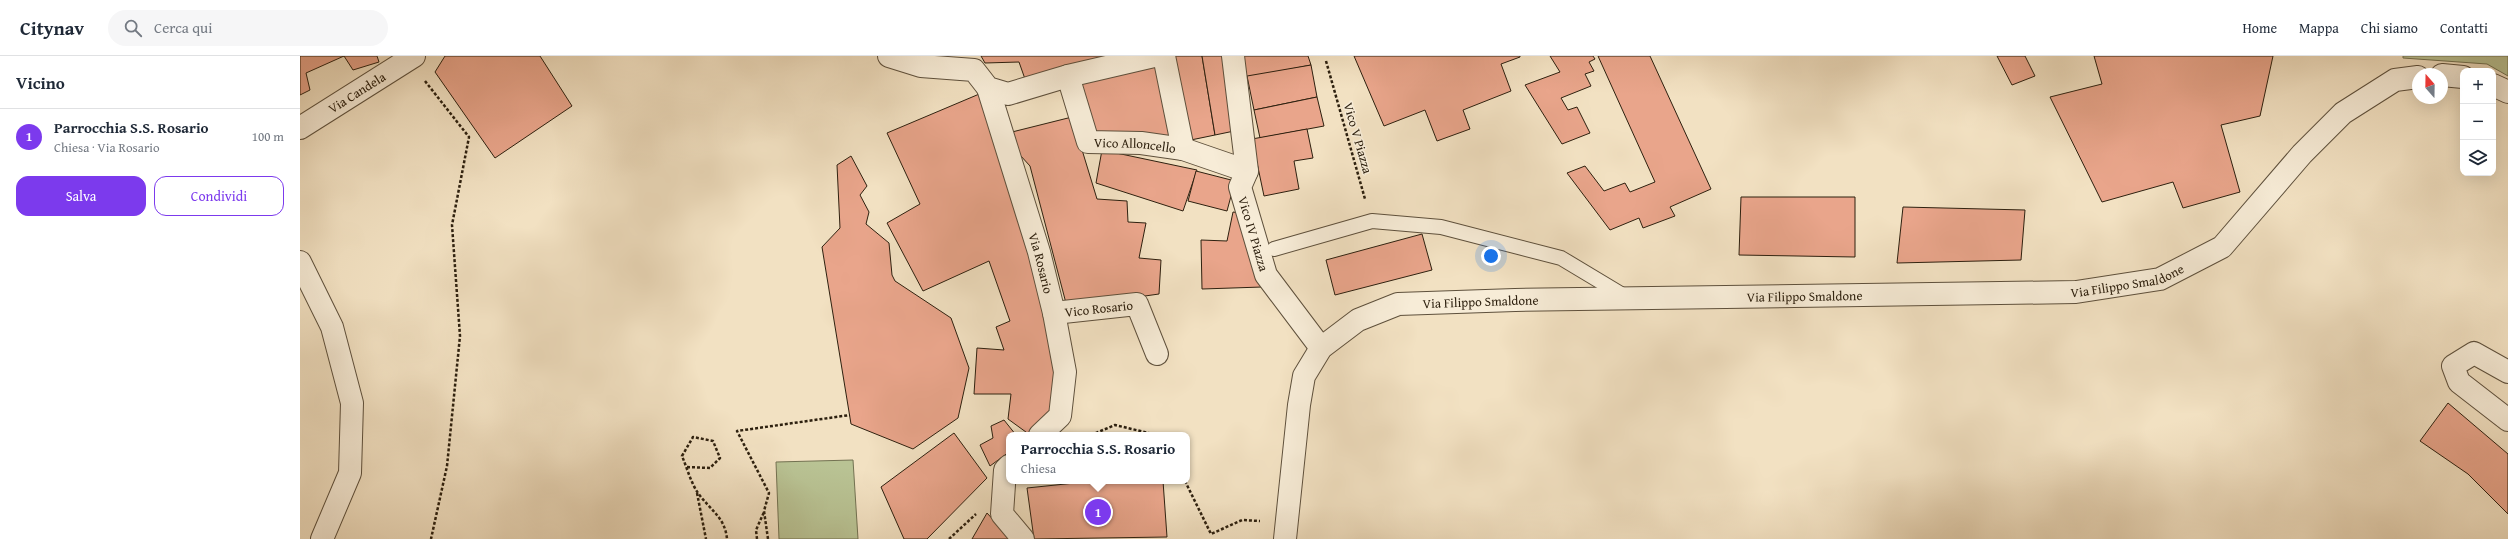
<!DOCTYPE html>
<html lang="it">
<head>
<meta charset="utf-8">
<style>
  :root { --surface:#fff; --page:#f6f6f7; --text:#1f2937; --muted:#747a83; --line:#e0e1e3; --accent:#7c3aed }
  body { margin:0; font-family:"Gentium Book Plus",serif; background:var(--page); color:var(--text) }
  .controls { position:absolute; right:12px; top:12px; display:grid; overflow:hidden; border-radius:8px; box-shadow:0 4px 16px #0002 }
  .controls button { width:36px; height:36px; display:grid; place-items:center; padding:0; border:0; border-bottom:1px solid var(--line); background:var(--surface); color:var(--text); font:20px sans-serif }
  .compass { position:absolute; left:2112px; top:12px; width:36px; height:36px; border-radius:50%; background:var(--surface); box-shadow:0 4px 16px #0002; rotate:340deg }
  .you { position:absolute; left:1191px; top:200px; width:14px; height:14px; margin:-10px; border:3px solid #fff; border-radius:50%; background:#1a73e8; box-shadow:0 0 0 6px #1a73e833 }
  .badge { display:grid; place-items:center; width:26px; height:26px; border-radius:50%; background:var(--accent); color:#fff; font-size:13px; font-weight:700 }
  .pin { position:absolute; translate:-50% -50%; border:2px solid #fff; box-shadow:0 1px 4px #0006 }
  .popup { position:absolute; left:706px; top:376px; width:184px; height:52px; box-sizing:border-box; display:grid; place-content:center; border-radius:8px; background:var(--surface); filter:drop-shadow(0 1px 3px #0005); font-size:13px; white-space:nowrap; color:var(--muted) }
  .popup b { font-size:15px; color:var(--text) }
  .popup::after { content:''; position:absolute; left:50%; top:100%; margin-left:-8px; border:8px solid transparent; border-top-color:var(--surface) }
  .list { margin:0; padding:0; list-style:none }
  h2 { display:flex; justify-content:space-between; align-items:center; height:52px; margin:0; padding:0 16px; font-size:17px }
  h2 small { font-size:13px; font-weight:400; color:var(--muted) }
  .list li { display:grid; grid-template-columns:26px 1fr auto; gap:12px; align-items:center; box-sizing:border-box; height:56px; padding:0 16px; border-top:1px solid var(--line) }
  .list b { display:block; font-size:15px; white-space:nowrap }
  .list p { margin:0; font-size:13px; white-space:nowrap; color:var(--muted) }
  .list em { font-size:13px; font-style:normal; color:var(--muted) }
  .actions { display:flex; gap:8px; padding:12px 16px }
  .actions a { flex:1; padding:9px 0; border:1px solid var(--accent); border-radius:12px; text-align:center; font-size:14px; color:var(--accent) }
  .actions .main { background:var(--accent); color:#fff }
  .icon { flex:none; width:22px; height:22px; fill:none; stroke:currentColor; stroke-width:2; stroke-linecap:round; stroke-linejoin:round }
  .map { position:relative; flex:none; width:2208px; height:483px; overflow:hidden }
  header { display:flex; align-items:center; gap:24px; box-sizing:border-box; height:56px; padding:0 20px; background:var(--surface); border-bottom:1px solid var(--line) }
  header strong { font-size:19px }
  nav { display:flex; gap:22px; margin-inline-start:auto; font-size:14px }
  .search { width:280px; height:36px; background:var(--page); display:flex; align-items:center; gap:10px; box-sizing:border-box; padding:0 14px; border-radius:22px; color:var(--muted); font-size:15px }
  main { display:flex }
  aside { flex:1; background:var(--surface) }
  .map>svg:first-child { display:block }
</style>
</head>
<body>
<header>
<strong>Citynav</strong>
<div class="search"><svg class="icon" aria-label="search" viewBox="0 0 24 24"><circle cx="10" cy="10" r="6"/><path d="M15 15l6 6"/></svg>Cerca qui</div>
<nav><a>Home</a><a>Mappa</a><a>Chi siamo</a><a>Contatti</a></nav>
</header>
<main>
<aside>
<h2>Vicino<small></small></h2>
<ul class="list">
<li><span class="badge">1</span><div><b>Parrocchia S.S. Rosario</b><p>Chiesa · Via Rosario</p></div><em>100 m</em></li>
</ul>
<div class="actions"><a class="main">Salva</a><a>Condividi</a></div>
</aside>
<div class="map">
<svg width="2208" height="483" viewBox="0 0 2208 483">
  <rect width="100%" height="100%" fill="#f2e1c2"/>
  <filter id="stains"><feTurbulence type="fractalNoise" baseFrequency=".005" numOctaves="4"/><feColorMatrix values="0 0 0 0 .2 0 0 0 0 .09 0 0 0 0 .02 0 0 0 .5 -.17"/></filter>
  <radialGradient id="worn" r=".72"><stop offset=".6" stop-color="#630" stop-opacity="0"/><stop offset="1" stop-color="#630" stop-opacity=".3"/></radialGradient>
  <g fill="#b9c394" stroke="#737252">
    <path d="M2103,0H2208V20L2187,8L2103,2Z"/>
    <path d="M553,404L558,483H479L476,406Z"/>
  </g>
  <g fill="#e9a58b" stroke="#2d200f">
    <path d="M0,0H77L79,6L53,14L44,0L6,17L10,34L0,39Z"/>
    <path d="M145,0H240L272,50L195,102L135,16Z"/>
    <path d="M681,0H822L725,23L719,6L685,7Z"/>
    <path d="M876,0H902L915,79L886,85L869,1Z"/>
    <path d="M902,0H930L939,74L915,79Z"/>
    <path d="M940,0H1008L1011,9L945,22Z"/>
    <path d="M1054,0H1220V1L1201,8L1211,35L1163,54L1170,73L1137,85L1125,54L1084,70Z"/>
    <path d="M1250,0H1293L1295,3L1289,6L1294,15L1285,18L1291,30L1261,42L1268,54L1277,51L1290,77L1262,88L1225,29L1260,16Z"/>
    <path d="M1298,0H1350L1411,133L1370,151L1375,160L1343,172L1339,162L1310,174L1267,117L1285,110L1304,135L1325,127L1330,136L1355,126Z"/>
    <path d="M1697,0H1725L1735,20L1712,29Z"/>
    <path d="M1794,0H1973L1960,60L1921,69L1940,136L1883,152L1873,126L1802,146L1750,41L1802,28Z"/>
    <path d="M861,3L871,80L822,83L792,82L779,21Z"/>
    <path d="M1011,9L1017,41L954,54L947,20Z"/>
    <path d="M684,36L760,314L753,361L730,379L708,363L711,338H674L677,292L704,294L696,271L710,265L689,205L623,235L587,167L620,148L587,77Z"/>
    <path d="M1017,41L1024,70L960,82L954,54Z"/>
    <path d="M772,61L797,143L827,145L828,166L846,167L839,202L861,204L859,238L767,251L730,110L720,99L712,76Z"/>
    <path d="M1007,73L1013,102L994,105L999,133L964,140L952,83Z"/>
    <path d="M802,94L897,114L883,155L796,127Z"/>
    <path d="M551,100L567,130L560,139L569,156L566,168L589,187L592,219L595,225L651,262L669,312L658,362L613,393L551,368L522,191L540,172L537,109Z"/>
    <path d="M896,115L935,125L927,155L888,145Z"/>
    <path d="M1441,141H1555V201L1439,199Z"/>
    <path d="M1603,151L1725,154L1721,204L1597,207Z"/>
    <path d="M933,156L941,157L962,231L902,233L901,184L927,185Z"/>
    <path d="M1122,178L1132,214L1035,239L1026,204Z"/>
    <path d="M2148,347L2208,398V458L2168,418L2120,385Z"/>
    <path d="M704,364L716,379H709V396L690,410L680,389L693,382L691,370Z"/>
    <path d="M654,377L687,422L627,483H604L581,431Z"/>
    <path d="M794,425H863L867,481L734,483L727,432Z"/>
    <path d="M687,457L711,483H672Z"/>
  </g>
  <g fill="none" stroke-linecap="round" stroke-linejoin="round">
    <g stroke="#5e503c" stroke-width="16">
      <path id="service" d="M974,193L1072,165L1141,171L1261,202L1326,241"/>
    </g>
    <g stroke="#5e503c" stroke-width="24">
      <g id="minor">
        <path d="M589,0L621,10L674,14L688,32L708,38L768,20L854,0"/>
        <path d="M864,0L883,93"/>
        <path id="s1" d="M933,0L947,115L940,131L966,219L1021,292"/>
        <path id="s2" d="M768,20L788,86L841,87L883,93L947,115"/>
        <path id="s3" d="M688,32L739,196L754,257L765,316L760,360L740,379"/>
        <path id="s4" d="M0,72L114,0"/>
        <path id="s5" d="M754,257L837,248L857,298"/>
        <path d="M2208,316L2174,297L2153,310L2159,326L2208,364"/>
        <path d="M709,410L705,414L702,458L723,483"/>
      </g>
    </g>
    <g stroke="#5e503c" stroke-width="24">
      <g id="tertiary">
        <path d="M2142,19L2163,21"/>
        <path d="M2193,29L2208,36"/>
        <path d="M0,206L32,271L52,347L50,417L22,483"/>
        <path id="s6" d="M985,483L999,349L1004,320L1021,292L1058,264L1098,248L1215,244L1776,236L1860,223L1922,191L2002,98L2043,57L2095,24L2118,21"/>
      </g>
    </g>
    <g stroke="#2d200f" stroke-width="2.5" stroke-dasharray="3 2" stroke-linecap="butt">
      <path d="M1026,5L1065,143"/>
      <path d="M125,25L169,81L152,169L160,280L147,410L131,483"/>
      <path d="M791,379L815,369L857,379"/>
      <path d="M387,411L410,412L420,402L413,385L393,381L382,400C387,412 391,427 398,437C410,454 425,461 427,483"/>
      <path d="M885,425L911,478L942,464L960,465"/>
      <path d="M397,437L406,483"/>
      <path d="M457,483L456,474L464,456"/>
      <path d="M468,483L464,455L469,437L437,375L550,359"/>
      <path d="M649,483L676,458"/>
    </g>
    <use href="#service" stroke="#f7ecd7" stroke-width="14"/>
    <use href="#minor" stroke="#f7ecd7" stroke-width="22"/>
    <use href="#tertiary" stroke="#f7ecd7" stroke-width="22"/>
  </g>
  <g text-anchor="middle" dominant-baseline="central" stroke-width="3" stroke-linejoin="round" paint-order="stroke">
    <g font-size="13" fill="#2d200f" stroke="#f7ecd7">
      <text stroke="none"><textPath href="#s4" startOffset="67">Via Candela</textPath></text>
      <text transform="translate(1058 82) rotate(74)">Vico V Piazza</text>
      <text stroke="none"><textPath href="#s2" startOffset="116">Vico Alloncello</textPath></text>
      <text stroke="none"><textPath href="#s1" startOffset="182">Vico IV Piazza</textPath></text>
      <text stroke="none"><textPath href="#s3" startOffset="183">Via Rosario</textPath></text>
      <text stroke="none"><textPath href="#s6" startOffset="1017">Via Filippo Smaldone</textPath></text>
      <text stroke="none"><textPath href="#s6" startOffset="693">Via Filippo Smaldone</textPath></text>
      <text stroke="none"><textPath href="#s6" startOffset="369">Via Filippo Smaldone</textPath></text>
      <text stroke="none"><textPath href="#s5" startOffset="45">Vico Rosario</textPath></text>
    </g>
  </g>
  <rect width="100%" height="100%" filter="url(#stains)"/>
  <rect width="100%" height="100%" fill="url(#worn)"/>
</svg>
<div class="controls">
<button>+</button>
<button>−</button>
<button><svg class="icon" aria-label="layers" viewBox="0 0 24 24"><path d="M12 4l9 5-9 5-9-5zM3 14l9 5 9-5"/></svg></button>
</div>
<svg class="compass" viewBox="-18 -18 36 36"><path d="M0-13l5 13h-10z" fill="#e53935"/><path d="M0 13l5-13h-10z" fill="#747a83"/></svg>
<div class="you"></div>
<div class="pin badge" style="left:798px;top:456px">1</div>
<div class="popup"><b>Parrocchia S.S. Rosario</b>Chiesa</div>
</div>
</main>
</body>
</html>
